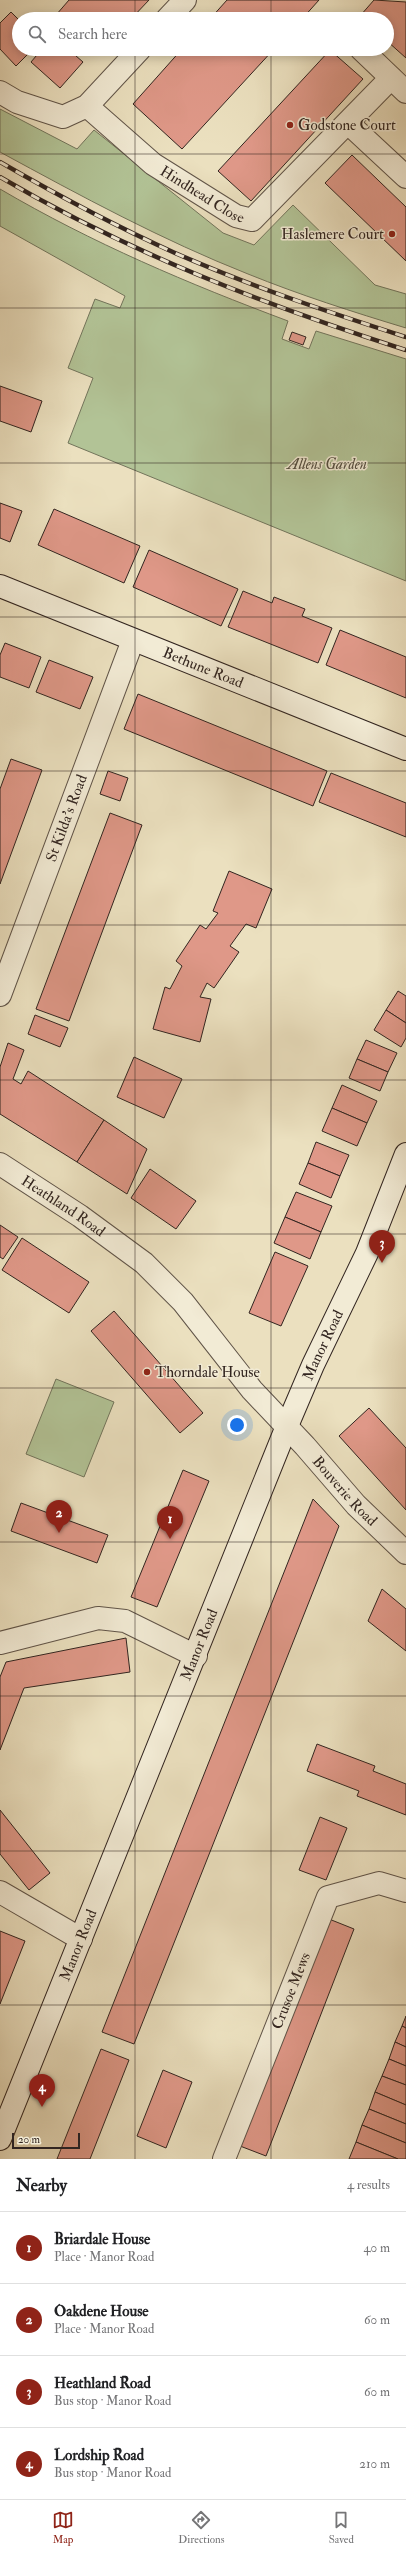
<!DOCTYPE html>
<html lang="en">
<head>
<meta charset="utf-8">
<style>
  :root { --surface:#fff; --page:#f2f2f2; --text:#202124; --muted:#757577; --line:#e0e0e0; --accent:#8f2418 }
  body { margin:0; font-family:"IM FELL Double Pica",serif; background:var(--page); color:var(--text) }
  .scale { position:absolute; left:12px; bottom:10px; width:68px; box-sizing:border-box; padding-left:4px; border:2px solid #322520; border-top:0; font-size:11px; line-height:14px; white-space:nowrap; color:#322520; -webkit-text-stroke:3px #f2ebd5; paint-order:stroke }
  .you { position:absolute; left:237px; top:1425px; width:14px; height:14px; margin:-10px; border:3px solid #fff; border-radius:50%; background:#1a73e8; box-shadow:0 0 0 6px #1a73e833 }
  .badge { display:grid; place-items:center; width:26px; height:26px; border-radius:50%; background:var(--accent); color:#fff; font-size:13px; font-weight:700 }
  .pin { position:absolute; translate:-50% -33px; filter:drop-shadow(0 1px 2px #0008) }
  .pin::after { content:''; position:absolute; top:21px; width:14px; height:12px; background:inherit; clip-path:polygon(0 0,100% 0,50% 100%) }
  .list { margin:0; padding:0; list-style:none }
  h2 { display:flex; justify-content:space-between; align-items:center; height:52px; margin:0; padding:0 16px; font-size:17px }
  h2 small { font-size:13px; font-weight:400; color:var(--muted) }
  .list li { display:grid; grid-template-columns:26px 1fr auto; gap:12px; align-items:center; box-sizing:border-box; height:72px; padding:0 16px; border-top:1px solid var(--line) }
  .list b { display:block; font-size:15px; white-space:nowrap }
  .list p { margin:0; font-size:13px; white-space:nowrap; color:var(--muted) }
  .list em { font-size:13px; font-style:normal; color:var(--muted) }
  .icon { flex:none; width:22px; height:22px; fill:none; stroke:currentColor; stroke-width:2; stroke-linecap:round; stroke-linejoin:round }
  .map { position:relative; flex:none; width:406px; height:2159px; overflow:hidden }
  .search { position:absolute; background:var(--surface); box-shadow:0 2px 10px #0003; left:12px; right:12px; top:12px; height:44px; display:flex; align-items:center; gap:10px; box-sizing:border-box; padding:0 14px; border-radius:22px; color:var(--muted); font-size:15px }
  .sheet { height:340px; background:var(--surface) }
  nav { display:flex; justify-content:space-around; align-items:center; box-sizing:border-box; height:56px; border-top:1px solid var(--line); background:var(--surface); font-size:11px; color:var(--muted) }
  nav a { display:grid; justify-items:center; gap:2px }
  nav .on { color:var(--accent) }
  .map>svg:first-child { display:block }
</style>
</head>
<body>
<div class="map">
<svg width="406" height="2159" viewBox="0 0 406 2159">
  <rect width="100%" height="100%" fill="#ebe0bf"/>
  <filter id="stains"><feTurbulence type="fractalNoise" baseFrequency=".005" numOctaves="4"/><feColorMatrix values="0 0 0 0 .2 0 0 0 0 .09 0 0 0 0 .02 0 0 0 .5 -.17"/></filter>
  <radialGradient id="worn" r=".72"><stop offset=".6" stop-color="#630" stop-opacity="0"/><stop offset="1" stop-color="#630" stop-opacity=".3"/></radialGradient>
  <g fill="#b2c396" stroke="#72745b">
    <path d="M0,109L77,149L94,130L223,233L254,245L293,205L375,285L406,294V328C353,312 300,295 248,274C162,240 81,196 0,152Z"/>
    <path d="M0,189C92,243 189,284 288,321L282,339L309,349L316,331L406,359V581L68,443L93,378L68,368L95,299L120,308L125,296L0,226Z"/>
    <path d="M56,1379L114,1402L84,1477L26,1454Z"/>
  </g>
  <g fill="#df9888" stroke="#322520">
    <path d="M69,0H149L131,19H60L56,15Z"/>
    <path d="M227,0H319L302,19H210Z"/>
    <path d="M374,0L406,2V58L387,41V19H363L360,16Z"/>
    <path d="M11,12L19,20V49H33L16,66L0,49V23Z"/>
    <path d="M42,49H68L83,62L60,88L31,62Z"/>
    <path d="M93,49H104L100,54Z"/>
    <path d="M182,49H274L182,149L133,104Z"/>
    <path d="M330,50L363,79L251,201L218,171Z"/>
    <path d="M352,155L406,207V261L325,183Z"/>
    <path d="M292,332L306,337L303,345L289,340Z"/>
    <path d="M0,386L42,401L31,432L0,421Z"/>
    <path d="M0,503L22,511L10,542L0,538Z"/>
    <path d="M54,509L140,546L124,583L38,545Z"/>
    <path d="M149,550L238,589L221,626L133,587Z"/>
    <path d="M243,591L272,603L274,597L305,609L302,616L332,628L318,663L228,627Z"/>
    <path d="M340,630L406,657V698L326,665Z"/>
    <path d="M5,643L41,657L29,688L0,677V655Z"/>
    <path d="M49,660L93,677L80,709L36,692Z"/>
    <path d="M138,694L327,771L313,806L124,729Z"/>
    <path d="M11,759L42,770L0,884V789Z"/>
    <path d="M108,771L128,778L120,801L100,794Z"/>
    <path d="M331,773L406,803V837L319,802Z"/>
    <path d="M110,813L142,825L69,1021L36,1009Z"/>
    <path d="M229,871L272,889L256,928L246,924L230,946L239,952L214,988L207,983L200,997L211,999L200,1042L153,1029L165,987L170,989L182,966L176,961L200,925L206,929L218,913L213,911Z"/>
    <path d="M398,991L406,996V1023L386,1010Z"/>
    <path d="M386,1010L406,1023V1038L401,1047L374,1030Z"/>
    <path d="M35,1015L68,1028L60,1047L28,1034Z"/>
    <path d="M366,1040L397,1053L388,1072L357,1059Z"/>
    <path d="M8,1043L24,1050L13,1079L21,1084L28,1071L104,1120L77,1162L0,1114V1067Z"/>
    <path d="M134,1057L182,1079L164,1118L117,1097Z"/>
    <path d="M357,1059L388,1072L380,1091L349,1078Z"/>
    <path d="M342,1085L377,1101L367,1123L332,1108Z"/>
    <path d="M332,1108L367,1123L357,1146L322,1131Z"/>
    <path d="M104,1120L147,1149L127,1194L77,1162Z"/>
    <path d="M316,1142L349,1155L340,1176L308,1163Z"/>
    <path d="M308,1163L340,1176L331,1198L299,1184Z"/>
    <path d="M150,1169L196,1201L176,1229L131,1198Z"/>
    <path d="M296,1192L332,1206L321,1232L285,1217Z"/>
    <path d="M285,1217L321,1232L310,1259L274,1243Z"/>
    <path d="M0,1225L18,1237L3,1259L0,1257Z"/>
    <path d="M22,1238L89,1282L69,1313L2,1270Z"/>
    <path d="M275,1252L308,1266L281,1326L249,1313Z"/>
    <path d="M114,1311L203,1413L180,1433L91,1331Z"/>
    <path d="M369,1408L406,1448V1510L339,1436Z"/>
    <path d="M183,1470L209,1481L157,1607L131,1597Z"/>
    <path d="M313,1499L339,1526L134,2044L102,2032Z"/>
    <path d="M21,1503L108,1535L97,1563L11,1531Z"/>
    <path d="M382,1589L406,1609V1651L368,1621Z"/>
    <path d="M126,1638L130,1672L24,1688L0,1750V1677L6,1662Z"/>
    <path d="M317,1744L375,1766L373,1771L406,1784V1815L357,1796L359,1791L307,1771Z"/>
    <path d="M0,1810L50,1873L29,1890L0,1854Z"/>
    <path d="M320,1817L347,1828L326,1880L299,1870Z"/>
    <path d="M329,1919L354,1929L266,2156L240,2146Z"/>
    <path d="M0,1931L25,1941L0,2004Z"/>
    <path d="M406,2016V2028L402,2026Z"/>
    <path d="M402,2026L406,2028V2047L395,2042Z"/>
    <path d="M395,2042L406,2047V2066L389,2059Z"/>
    <path d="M101,2049L129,2060L90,2159H57Z"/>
    <path d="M389,2059L406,2066V2085L382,2076Z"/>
    <path d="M163,2070L192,2082L166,2148L137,2136Z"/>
    <path d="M382,2076L406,2085V2105L375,2092Z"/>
    <path d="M375,2092L406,2105V2124L369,2109Z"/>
    <path d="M369,2109L406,2124V2143L362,2125Z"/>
    <path d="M362,2125L406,2143V2159H398L356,2142Z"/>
    <path d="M356,2142L398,2159H349Z"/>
  </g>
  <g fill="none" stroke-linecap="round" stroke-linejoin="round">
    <g stroke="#605448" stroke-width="24">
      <g id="street">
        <path d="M167,19L185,0"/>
        <path d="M361,49L406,92"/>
        <path d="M0,92L17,102L63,117L87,106L140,49"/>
        <path id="s1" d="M87,106L153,164L236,216L252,220L391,78"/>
        <path d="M348,123L406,177"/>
        <path id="s2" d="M0,995L133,640"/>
        <path id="s3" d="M0,1164L80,1216L144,1263L183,1302L252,1390L305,1446L356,1505L406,1553"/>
        <path d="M0,1643L98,1618L125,1621L196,1656"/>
        <path d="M0,1892L81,1939"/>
        <path id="s4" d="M224,2159L328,1897L379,1883L406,1891"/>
      </g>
    </g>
    <g stroke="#322520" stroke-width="24">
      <g id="secondary">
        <path id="s5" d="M0,586L406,749"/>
        <path id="s6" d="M0,2139L287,1426L313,1365L367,1253L406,1154"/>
      </g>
    </g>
    <use href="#street" stroke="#f2ebd5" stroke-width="22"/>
    <use href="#secondary" stroke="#f2ebd5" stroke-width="22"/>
    <g stroke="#322520" stroke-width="4.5">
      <g id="rail">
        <path d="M0,162C57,195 115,226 175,253C250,286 328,312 406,337"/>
        <path d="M0,177C127,252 265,305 406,350"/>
      </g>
    </g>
    <use href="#rail" stroke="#f2ebd5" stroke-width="3" stroke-dasharray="9" stroke-linecap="butt"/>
  </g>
  <path fill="none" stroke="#322520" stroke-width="1" stroke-opacity="0.55" d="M135,0V19M271,0V19M135,49V2159M271,49V2159M0,154H406M0,308H406M0,463H406M0,617H406M0,771H406M0,925H406M0,1080H406M0,1234H406M0,1388H406M0,1542H406M0,1696H406M0,1851H406M0,2005H406"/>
  <g fill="#8f2418" stroke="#f2ebd5" stroke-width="1.5">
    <circle cx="290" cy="125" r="4"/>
    <circle cx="392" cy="234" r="4"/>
    <circle cx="147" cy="1372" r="4"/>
  </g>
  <g text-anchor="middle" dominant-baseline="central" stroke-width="3" stroke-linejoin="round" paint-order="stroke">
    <g font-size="15" fill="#322520" stroke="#f2ebd5" text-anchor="start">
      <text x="298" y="125">Godstone Court</text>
      <text x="384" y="234" text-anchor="end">Haslemere Court</text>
      <text x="155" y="1372">Thorndale House</text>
    </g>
    <g font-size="15" fill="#322520" stroke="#f2ebd5">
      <text stroke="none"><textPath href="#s1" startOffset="146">Hindhead Close</textPath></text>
      <text stroke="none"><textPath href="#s5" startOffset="219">Bethune Road</textPath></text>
      <text stroke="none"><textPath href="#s2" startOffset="189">St Kilda's Road</textPath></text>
      <text stroke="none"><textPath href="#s3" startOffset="76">Heathland Road</textPath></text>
      <text stroke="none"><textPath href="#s6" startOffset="857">Manor Road</textPath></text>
      <text stroke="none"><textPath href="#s3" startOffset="479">Bouverie Road</textPath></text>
      <text stroke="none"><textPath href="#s6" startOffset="533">Manor Road</textPath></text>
      <text stroke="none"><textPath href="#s6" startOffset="209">Manor Road</textPath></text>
      <text stroke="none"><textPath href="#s4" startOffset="181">Crusoe Mews</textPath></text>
    </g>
    <g font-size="15" font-style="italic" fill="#524c3e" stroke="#f2ebd5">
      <text x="327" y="464">Allens Garden</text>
    </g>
  </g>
  <rect width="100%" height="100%" filter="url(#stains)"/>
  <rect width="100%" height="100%" fill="url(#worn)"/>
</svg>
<div class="scale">20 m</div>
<div class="you"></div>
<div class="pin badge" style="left:170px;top:1539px">1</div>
<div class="pin badge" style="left:59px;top:1533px">2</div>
<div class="pin badge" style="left:382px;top:1263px">3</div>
<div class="pin badge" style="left:42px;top:2107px">4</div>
<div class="search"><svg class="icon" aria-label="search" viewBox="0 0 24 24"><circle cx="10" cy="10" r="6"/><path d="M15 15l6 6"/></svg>Search here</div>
</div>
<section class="sheet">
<h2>Nearby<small>4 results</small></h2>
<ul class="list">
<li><span class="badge">1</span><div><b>Briardale House</b><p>Place · Manor Road</p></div><em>40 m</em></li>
<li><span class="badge">2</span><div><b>Oakdene House</b><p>Place · Manor Road</p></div><em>60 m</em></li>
<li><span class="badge">3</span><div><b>Heathland Road</b><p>Bus stop · Manor Road</p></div><em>60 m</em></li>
<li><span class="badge">4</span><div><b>Lordship Road</b><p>Bus stop · Manor Road</p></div><em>210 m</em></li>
</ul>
</section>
<nav>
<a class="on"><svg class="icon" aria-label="map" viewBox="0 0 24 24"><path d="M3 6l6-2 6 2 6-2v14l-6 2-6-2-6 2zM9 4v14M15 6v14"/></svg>Map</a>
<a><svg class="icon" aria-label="directions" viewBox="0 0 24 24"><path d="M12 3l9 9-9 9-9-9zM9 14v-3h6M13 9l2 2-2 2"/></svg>Directions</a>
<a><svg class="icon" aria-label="saved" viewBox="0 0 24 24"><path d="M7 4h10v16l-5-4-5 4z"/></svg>Saved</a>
</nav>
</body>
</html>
